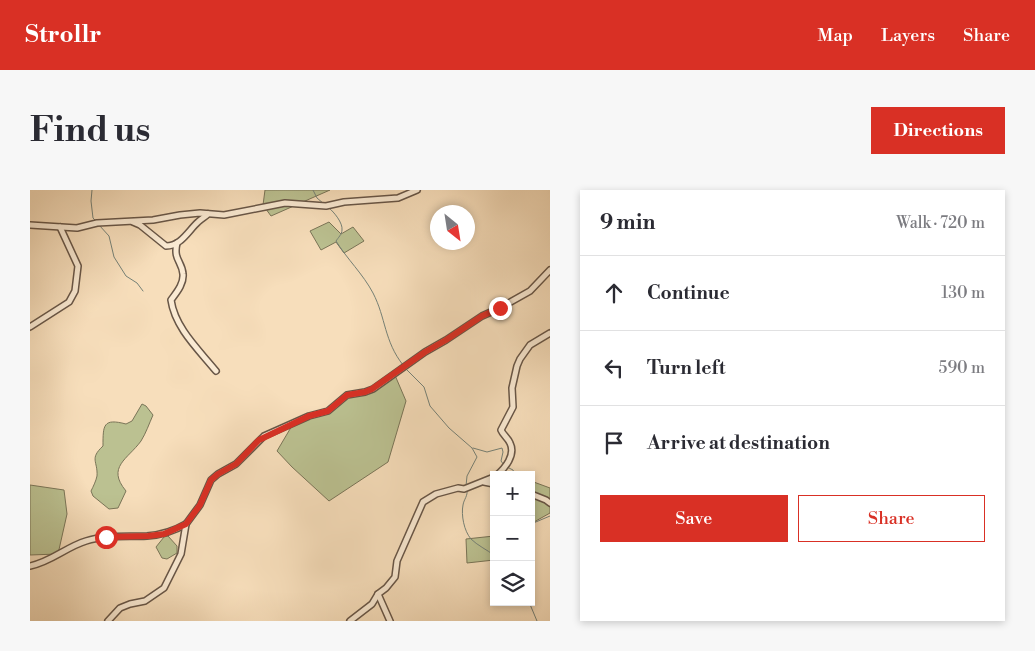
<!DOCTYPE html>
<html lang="en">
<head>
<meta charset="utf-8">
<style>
  :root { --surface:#fff; --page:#f7f7f7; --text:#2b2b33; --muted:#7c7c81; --line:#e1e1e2; --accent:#d93025 }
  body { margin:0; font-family:"Libre Bodoni",serif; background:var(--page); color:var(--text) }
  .controls { position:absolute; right:15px; bottom:15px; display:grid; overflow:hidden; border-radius:0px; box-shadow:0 2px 8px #0003 }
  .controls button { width:45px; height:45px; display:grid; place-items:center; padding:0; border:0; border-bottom:1px solid var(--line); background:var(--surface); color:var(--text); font:25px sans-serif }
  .compass { position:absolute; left:400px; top:15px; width:45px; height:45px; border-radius:50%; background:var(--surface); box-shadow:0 2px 8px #0003; rotate:150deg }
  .stop { position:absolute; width:15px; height:15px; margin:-11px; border:4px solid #d93025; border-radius:50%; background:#fff }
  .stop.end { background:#d93025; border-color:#fff; box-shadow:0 1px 5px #0008 }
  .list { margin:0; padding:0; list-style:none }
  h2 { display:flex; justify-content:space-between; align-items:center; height:65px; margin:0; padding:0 20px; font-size:21px }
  h2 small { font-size:16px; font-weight:400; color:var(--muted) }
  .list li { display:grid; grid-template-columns:32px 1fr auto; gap:15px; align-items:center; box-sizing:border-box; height:75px; padding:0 20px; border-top:1px solid var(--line) }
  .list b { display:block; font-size:19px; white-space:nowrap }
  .list em { font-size:16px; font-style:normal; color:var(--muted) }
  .actions { display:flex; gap:10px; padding:15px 20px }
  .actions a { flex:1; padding:11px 0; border:1px solid var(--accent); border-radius:0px; text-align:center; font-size:18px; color:var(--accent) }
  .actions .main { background:var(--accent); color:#fff }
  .icon { flex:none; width:28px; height:28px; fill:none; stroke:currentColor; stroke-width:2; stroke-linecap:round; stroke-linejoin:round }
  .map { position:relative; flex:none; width:520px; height:431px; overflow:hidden; border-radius:0px }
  header { display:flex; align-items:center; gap:30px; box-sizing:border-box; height:70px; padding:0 25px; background:var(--accent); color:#fff }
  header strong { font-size:24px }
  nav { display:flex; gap:28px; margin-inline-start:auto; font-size:18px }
  .intro { display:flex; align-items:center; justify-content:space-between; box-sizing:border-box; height:120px; padding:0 30px }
  h1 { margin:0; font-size:35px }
  .button { padding:12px 22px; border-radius:0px; background:var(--accent); color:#fff; font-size:18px; font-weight:700 }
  main { display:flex; gap:30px; padding:0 30px }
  aside { flex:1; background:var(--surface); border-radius:0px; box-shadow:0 2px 8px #0003 }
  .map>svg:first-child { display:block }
</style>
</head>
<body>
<header>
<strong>Strollr</strong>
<nav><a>Map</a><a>Layers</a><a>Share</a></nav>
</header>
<div class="intro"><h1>Find us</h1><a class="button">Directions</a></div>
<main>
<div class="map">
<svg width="520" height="431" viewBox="0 0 520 431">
  <rect width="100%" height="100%" fill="#f7debb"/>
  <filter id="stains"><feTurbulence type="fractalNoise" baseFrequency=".004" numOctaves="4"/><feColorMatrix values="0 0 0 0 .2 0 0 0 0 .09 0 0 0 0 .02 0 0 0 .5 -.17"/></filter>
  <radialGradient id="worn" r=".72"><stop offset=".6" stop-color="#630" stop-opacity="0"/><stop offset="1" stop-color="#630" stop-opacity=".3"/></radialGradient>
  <g fill="#bbc191" stroke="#7a7558">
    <path d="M235,0H300L241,26L233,15Z"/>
    <path d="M299,32L311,44L323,37L334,51L314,63L306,52L291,60L280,41Z"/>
    <path d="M364,183L376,211L358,272L299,311L262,277L247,261L263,234L296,223L314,207L335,203Z"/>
    <path d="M112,214L116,216L123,225C119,234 116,243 111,251C98,269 76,277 96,301L88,318L79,319L63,306L61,301C63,297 66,291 67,286C68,271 59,269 73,256C73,235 73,228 96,234L102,231Z"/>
    <path d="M501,291L520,298V323L504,332H501Z"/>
    <path d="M0,295L34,300L37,324L28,364L0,365Z"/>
    <path d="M138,346L147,356V363L137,369L132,368L126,357L134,347Z"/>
    <path d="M464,346V370L437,373L436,349Z"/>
  </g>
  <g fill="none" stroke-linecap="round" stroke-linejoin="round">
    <g stroke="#758177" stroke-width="1">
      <path d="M62,0L61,11L63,28L65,30"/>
      <path d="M283,0L287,8L294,14"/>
      <path d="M299,18C304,22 313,33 312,40C312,44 308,48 306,51C317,69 333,84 343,103C356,128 354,151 373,175"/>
      <path d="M69,35L79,46L84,67L96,86L107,93L113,101"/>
      <path d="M375,178L394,197L400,216L419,238L442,258L447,267L437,286L436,296"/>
      <path d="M443,258L457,262L472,258L473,262L471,271L474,275"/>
      <path d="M477,277L483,280L485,285"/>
      <path d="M501,299L505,303"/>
      <path d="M437,300C438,306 434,309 433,315C431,325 434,341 441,349C447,355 457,360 464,365"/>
      <path d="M501,316L505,307"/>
      <path d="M501,334L520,326"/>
      <path d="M499,412L507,431"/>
    </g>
    <g stroke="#685647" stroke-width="8">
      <g id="minor">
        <path d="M103,32L110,35L136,56C151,56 158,41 168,32C171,29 175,27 178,24"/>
        <path d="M0,35L47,38L67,33L123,30L150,25L170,23L194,25L255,13L296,16L314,12L368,8L387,0"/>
        <path d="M147,53C143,70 152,71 153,84C154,94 146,103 141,110C145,138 169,160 186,181"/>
        <path d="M0,137L39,112L45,101L48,76L30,37"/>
        <path d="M467,285C475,278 486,265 480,253C478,248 473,245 471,240L483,217L482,198L487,176L490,169L500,155L520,143"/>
        <path d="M454,292L464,294"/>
        <path d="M501,304L516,310L520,313"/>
        <path d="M0,376C21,372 36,357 56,351C75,345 96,347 117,346C131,345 144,341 156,334"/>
        <path d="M348,404L360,431"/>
        <path d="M78,431L90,418L100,414L115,411L134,398L151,364L156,334L170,315L181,290L188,284L206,274L234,246L279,226L298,221L317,205L335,202L343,199L395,162L416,150L452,126L470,118L500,101L520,80"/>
        <path d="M320,431L342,414L348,404L356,398L365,387L367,371L393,312L406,304L428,298L434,299L464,287"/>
      </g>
    </g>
    <use href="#minor" stroke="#faead3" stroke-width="5"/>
  </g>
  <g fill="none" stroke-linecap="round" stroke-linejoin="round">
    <path stroke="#d93025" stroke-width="6" d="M76,347L118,346L134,344L156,334L170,315L181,290L188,284L206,274L229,250L279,226L298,221L317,205L335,202L342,199L395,162L416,150L452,126L470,118"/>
  </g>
  <rect width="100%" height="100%" filter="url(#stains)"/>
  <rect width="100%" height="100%" fill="url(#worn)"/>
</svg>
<div class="controls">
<button>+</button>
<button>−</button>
<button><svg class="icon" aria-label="layers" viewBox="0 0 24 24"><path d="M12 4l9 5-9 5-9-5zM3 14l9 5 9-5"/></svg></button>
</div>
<svg class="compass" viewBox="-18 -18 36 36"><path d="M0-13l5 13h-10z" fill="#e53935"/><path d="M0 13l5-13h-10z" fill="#7c7c81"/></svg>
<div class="stop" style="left:76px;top:347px"></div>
<div class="stop end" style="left:470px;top:118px"></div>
</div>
<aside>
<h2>9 min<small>Walk · 720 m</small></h2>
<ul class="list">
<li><svg class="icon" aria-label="ahead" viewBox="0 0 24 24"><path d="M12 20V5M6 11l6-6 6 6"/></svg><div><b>Continue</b></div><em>130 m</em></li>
<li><svg class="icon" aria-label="left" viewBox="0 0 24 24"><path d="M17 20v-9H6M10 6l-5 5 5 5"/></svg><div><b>Turn left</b></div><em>590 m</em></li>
<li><svg class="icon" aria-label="arrive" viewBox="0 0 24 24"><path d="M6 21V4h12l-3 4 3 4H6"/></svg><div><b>Arrive at destination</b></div></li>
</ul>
<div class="actions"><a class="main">Save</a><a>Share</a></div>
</aside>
</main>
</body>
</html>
